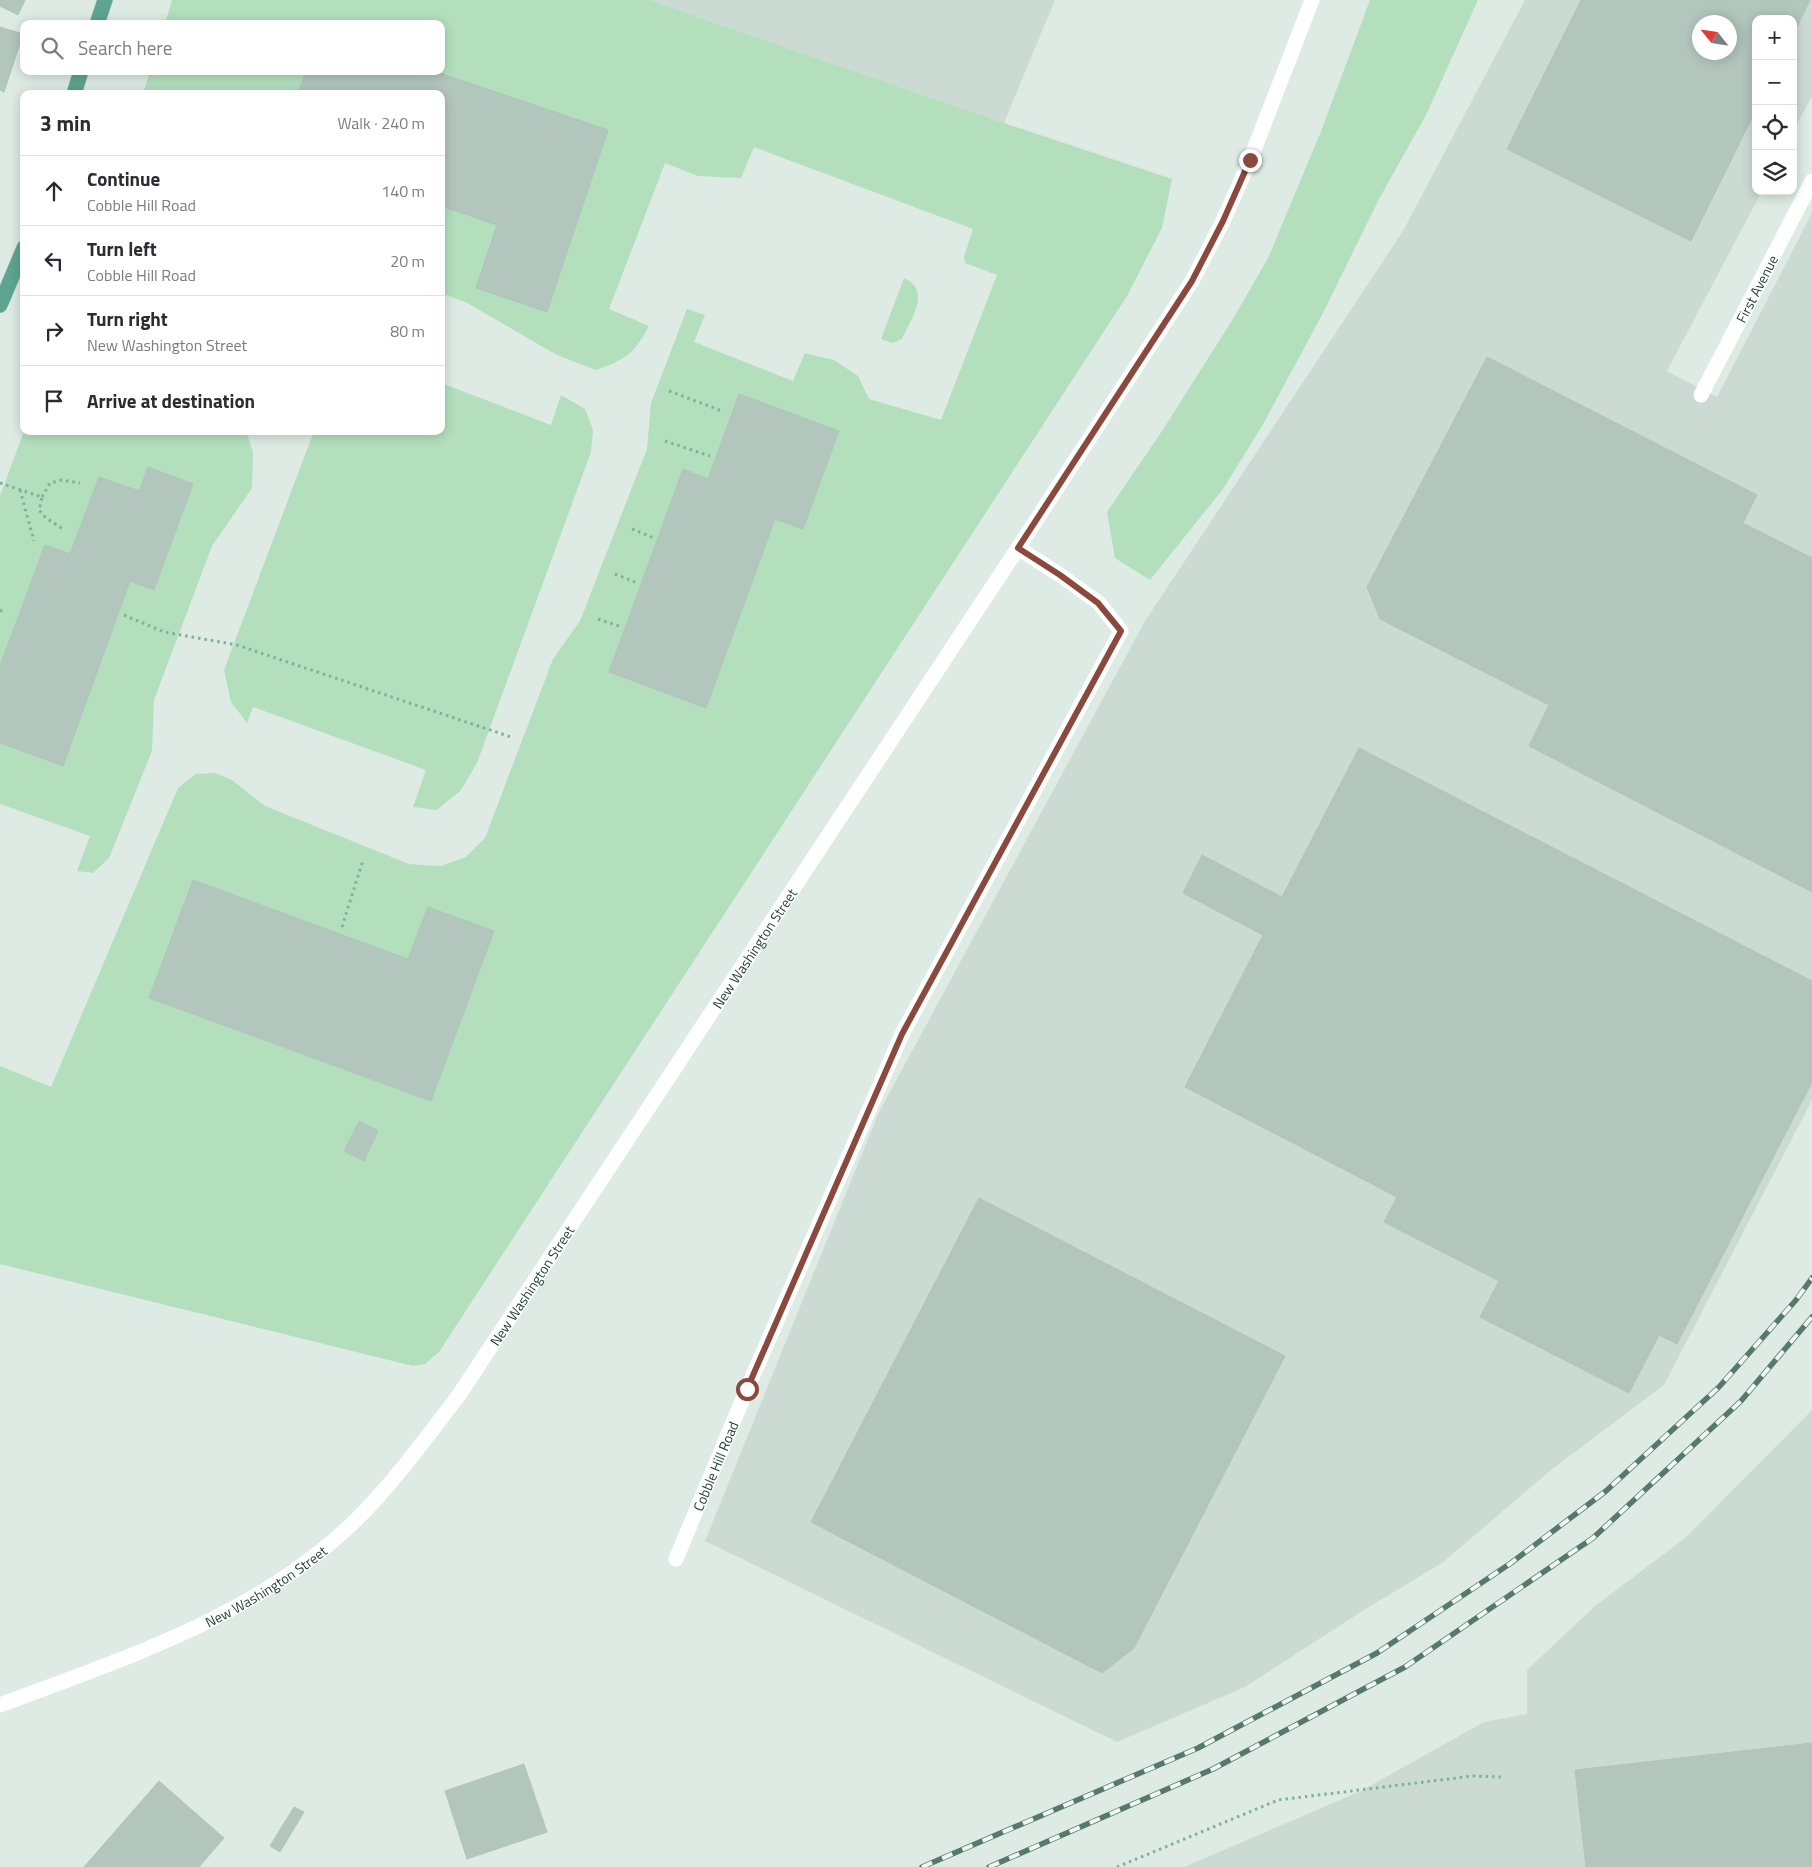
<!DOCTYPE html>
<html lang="en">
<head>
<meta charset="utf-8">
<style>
  :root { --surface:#fff; --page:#f7f7f7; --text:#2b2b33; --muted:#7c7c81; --line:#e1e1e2 }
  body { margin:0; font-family:"Titillium Web",sans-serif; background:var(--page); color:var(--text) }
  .controls { position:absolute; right:15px; top:15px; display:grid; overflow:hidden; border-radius:10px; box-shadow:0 2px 12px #0003 }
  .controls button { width:45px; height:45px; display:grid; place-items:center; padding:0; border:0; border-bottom:1px solid var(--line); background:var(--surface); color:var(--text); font:25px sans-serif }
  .compass { position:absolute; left:1692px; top:15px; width:45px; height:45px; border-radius:50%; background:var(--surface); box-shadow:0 2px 12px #0003; rotate:300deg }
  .stop { position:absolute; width:15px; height:15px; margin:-11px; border:4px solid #8a493c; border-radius:50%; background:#fff }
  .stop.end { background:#8a493c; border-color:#fff; box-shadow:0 1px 5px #0008 }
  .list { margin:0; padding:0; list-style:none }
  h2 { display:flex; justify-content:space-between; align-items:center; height:65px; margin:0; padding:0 20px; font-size:21px }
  h2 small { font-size:16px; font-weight:400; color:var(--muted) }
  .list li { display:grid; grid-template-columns:32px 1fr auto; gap:15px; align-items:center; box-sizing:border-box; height:70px; padding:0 20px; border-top:1px solid var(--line) }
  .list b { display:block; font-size:19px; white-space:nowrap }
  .list p { margin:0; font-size:16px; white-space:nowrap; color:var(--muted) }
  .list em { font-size:16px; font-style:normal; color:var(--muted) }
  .icon { flex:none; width:28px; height:28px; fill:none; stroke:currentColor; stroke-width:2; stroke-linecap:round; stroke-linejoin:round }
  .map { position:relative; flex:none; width:1812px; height:1867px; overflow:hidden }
  .search { position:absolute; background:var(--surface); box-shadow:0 2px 12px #0003; left:20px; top:20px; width:425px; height:55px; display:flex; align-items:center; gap:12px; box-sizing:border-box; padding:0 18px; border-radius:10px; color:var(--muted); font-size:19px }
  .panel { position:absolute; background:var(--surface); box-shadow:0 2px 12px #0003; left:20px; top:90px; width:425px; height:345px; border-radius:10px }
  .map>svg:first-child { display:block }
</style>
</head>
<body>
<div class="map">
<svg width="1812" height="1867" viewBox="0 0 1812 1867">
  <rect width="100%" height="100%" fill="#ddebe4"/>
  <g fill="#cbdbd3" fill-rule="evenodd">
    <path d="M649,0H1055L1004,123Z"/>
    <path d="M1525,0H1812V96L1793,132V19H1756V191H1762L1667,371L1717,397L1812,213V1100L1664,1385L1551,1470L1442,1563L1364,1610L1245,1687L1117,1742L705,1541L879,1112L1145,621L1403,231ZM1700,22H1730V52H1700Z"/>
    <path d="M1812,1410V1867H1184L1361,1791L1484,1722L1527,1714V1670L1595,1606L1685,1538Z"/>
  </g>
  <g fill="#b3dfbd">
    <path d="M172,0H649L1004,123L1172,179L1162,228L1127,296L439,1352L425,1364L413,1366L0,1264V1066L51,1087L178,788L196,774L215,773L232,780L265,806L409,864L441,866L466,857L485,838L553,659L580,621L647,449L651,403L687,309L705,315L694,342L793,381L805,353L834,360L858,376L869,399L941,420L997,275L965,263L964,257L973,229L754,147L741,178L698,176L665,163L609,309L649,326C635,353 625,360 596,370L557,355L467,303L441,293V94H143L150,71H441V24H165Z"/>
    <path d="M1370,0H1478L1426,115L1379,199L1322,315L1262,426L1223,489L1150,580L1115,558L1107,512L1162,431L1233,319L1268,258L1320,134Z"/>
    <path d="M904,278C932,291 911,319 902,339L892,343L881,339Z"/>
    <path d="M441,383L551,425L561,395L585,409L593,430L591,452L477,763L461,790L437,810L413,807L426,770L253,707L247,723L231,702L224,670L314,431H441Z"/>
    <path d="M24,431H246L253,452L252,488L212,546L154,700L152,751L109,858L93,873L77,871L90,836L0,804V496Z"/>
  </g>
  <g fill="#b2c6bd" stroke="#afc5bb" fill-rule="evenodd">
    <path d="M0,0H25L18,15L0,6Z"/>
    <path d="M1581,0H1810L1793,35V19H1756V110L1691,241L1507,149ZM1700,22H1730V52H1700Z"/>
    <path d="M0,27L23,34L4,92L0,90Z"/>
    <path d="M306,71H434L608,130L547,312L476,288L497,225L441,206V94H298Z"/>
    <path d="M1487,357L1757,495L1743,523L1812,558V892L1529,746L1549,705L1380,619L1367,587Z"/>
    <path d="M739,394L839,431L803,529L775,519L706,708L609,672L683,469L708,479Z"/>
    <path d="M148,467L193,484L154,590L130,581L63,766L0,743V666L45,545L70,554L99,477L139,491Z"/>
    <path d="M1359,748L1812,981V1082L1677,1344L1659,1335L1629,1393L1480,1317L1499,1281L1384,1222L1397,1197L1185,1087L1263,935L1183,893L1202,855L1282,897Z"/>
    <path d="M193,880L408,959L428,907L494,931L431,1101L149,998Z"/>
    <path d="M359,1121L378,1131L364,1161L344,1151Z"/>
    <path d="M979,1198L1285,1356L1134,1648L1102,1673L811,1522Z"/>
    <path d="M1812,1743V1867H1586L1575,1770Z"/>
    <path d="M524,1764L547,1832L467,1859L445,1791Z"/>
    <path d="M159,1781L224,1838L199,1867H84Z"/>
    <path d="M294,1807L304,1812L280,1852L270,1846Z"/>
  </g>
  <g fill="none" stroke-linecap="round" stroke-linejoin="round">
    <g stroke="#c0c8c6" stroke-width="16">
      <g id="primary">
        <path d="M97,24L105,0"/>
        <path d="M74,94L81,71"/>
        <path d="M0,305L24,248"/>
      </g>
    </g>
    <g stroke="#7ab29e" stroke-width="3" stroke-dasharray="2.5 4" stroke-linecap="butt">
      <path d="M669,391L722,411"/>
      <path d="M665,441L710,456"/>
      <path d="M0,483L42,497L39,510L46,518L63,529"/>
      <path d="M20,490L34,541"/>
      <path d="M42,497L50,483L62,480L80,483"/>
      <path d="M632,529L654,538"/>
      <path d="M615,574L635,582"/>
      <path d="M0,611L6,609"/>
      <path d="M124,615L164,632L237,645L511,737"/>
      <path d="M598,619L619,626"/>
      <path d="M342,927L363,860"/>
      <path d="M1117,1867L1278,1800L1473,1776L1501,1777"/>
    </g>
    <g stroke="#fff" stroke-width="15">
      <path id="s1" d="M1701,395L1812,181"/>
      <path id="s2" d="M676,1559L747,1389L902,1034L1121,631L1099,603L1060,575L1018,548"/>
      <path id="s3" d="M0,1705C125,1658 258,1616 356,1520C394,1482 426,1438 459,1395L1018,548L1192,281L1223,221L1250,160L1312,0"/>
    </g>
    <use href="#primary" stroke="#5da590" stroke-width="15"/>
    <g stroke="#57786e" stroke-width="5.5">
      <g id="rail">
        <path d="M922,1867L1198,1748L1377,1653L1511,1563L1606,1491L1719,1387L1796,1300L1812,1278"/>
        <path d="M989,1867L1213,1769L1405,1667L1593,1538L1741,1401L1812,1317"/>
      </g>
    </g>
    <use href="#rail" stroke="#eef7f2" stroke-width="4" stroke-dasharray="11" stroke-linecap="butt"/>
  </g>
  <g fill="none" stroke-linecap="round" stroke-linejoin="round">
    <path stroke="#8a493c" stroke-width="6" d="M747,1389L902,1034L1121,631L1098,603L1060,575L1018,548L1192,281L1223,221L1250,160"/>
  </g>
  <g text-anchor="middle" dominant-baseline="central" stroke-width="4" stroke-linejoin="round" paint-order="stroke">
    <g font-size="14" fill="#1d3c32" stroke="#eef7f2">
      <text stroke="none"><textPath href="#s1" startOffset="120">First Avenue</textPath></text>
      <text stroke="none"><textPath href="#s3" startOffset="1102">New Washington Street</textPath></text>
      <text stroke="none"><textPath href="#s3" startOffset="698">New Washington Street</textPath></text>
      <text stroke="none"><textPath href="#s2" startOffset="101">Cobble Hill Road</textPath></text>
      <text stroke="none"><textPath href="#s3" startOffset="292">New Washington Street</textPath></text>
    </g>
  </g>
</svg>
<div class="controls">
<button>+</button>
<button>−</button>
<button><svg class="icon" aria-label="locate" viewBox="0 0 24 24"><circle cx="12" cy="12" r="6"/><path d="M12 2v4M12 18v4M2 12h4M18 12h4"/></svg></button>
<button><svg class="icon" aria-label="layers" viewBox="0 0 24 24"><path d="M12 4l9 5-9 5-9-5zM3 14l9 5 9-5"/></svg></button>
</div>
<svg class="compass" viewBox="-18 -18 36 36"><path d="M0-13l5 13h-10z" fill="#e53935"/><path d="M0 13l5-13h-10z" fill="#7c7c81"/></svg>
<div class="stop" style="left:747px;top:1389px"></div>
<div class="stop end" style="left:1250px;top:160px"></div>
<div class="search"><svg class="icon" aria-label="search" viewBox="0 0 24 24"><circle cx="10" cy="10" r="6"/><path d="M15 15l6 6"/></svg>Search here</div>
<section class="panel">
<h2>3 min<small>Walk · 240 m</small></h2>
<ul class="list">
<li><svg class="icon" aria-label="ahead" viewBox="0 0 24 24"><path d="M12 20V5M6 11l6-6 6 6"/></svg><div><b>Continue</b><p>Cobble Hill Road</p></div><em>140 m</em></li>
<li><svg class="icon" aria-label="left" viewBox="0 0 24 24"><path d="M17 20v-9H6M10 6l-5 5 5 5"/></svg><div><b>Turn left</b><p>Cobble Hill Road</p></div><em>20 m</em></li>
<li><svg class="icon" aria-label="right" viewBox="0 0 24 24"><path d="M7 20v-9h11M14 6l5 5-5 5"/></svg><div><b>Turn right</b><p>New Washington Street</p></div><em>80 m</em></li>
<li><svg class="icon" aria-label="arrive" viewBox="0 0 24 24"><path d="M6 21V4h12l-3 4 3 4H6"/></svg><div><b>Arrive at destination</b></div></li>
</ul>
</section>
</div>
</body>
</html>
